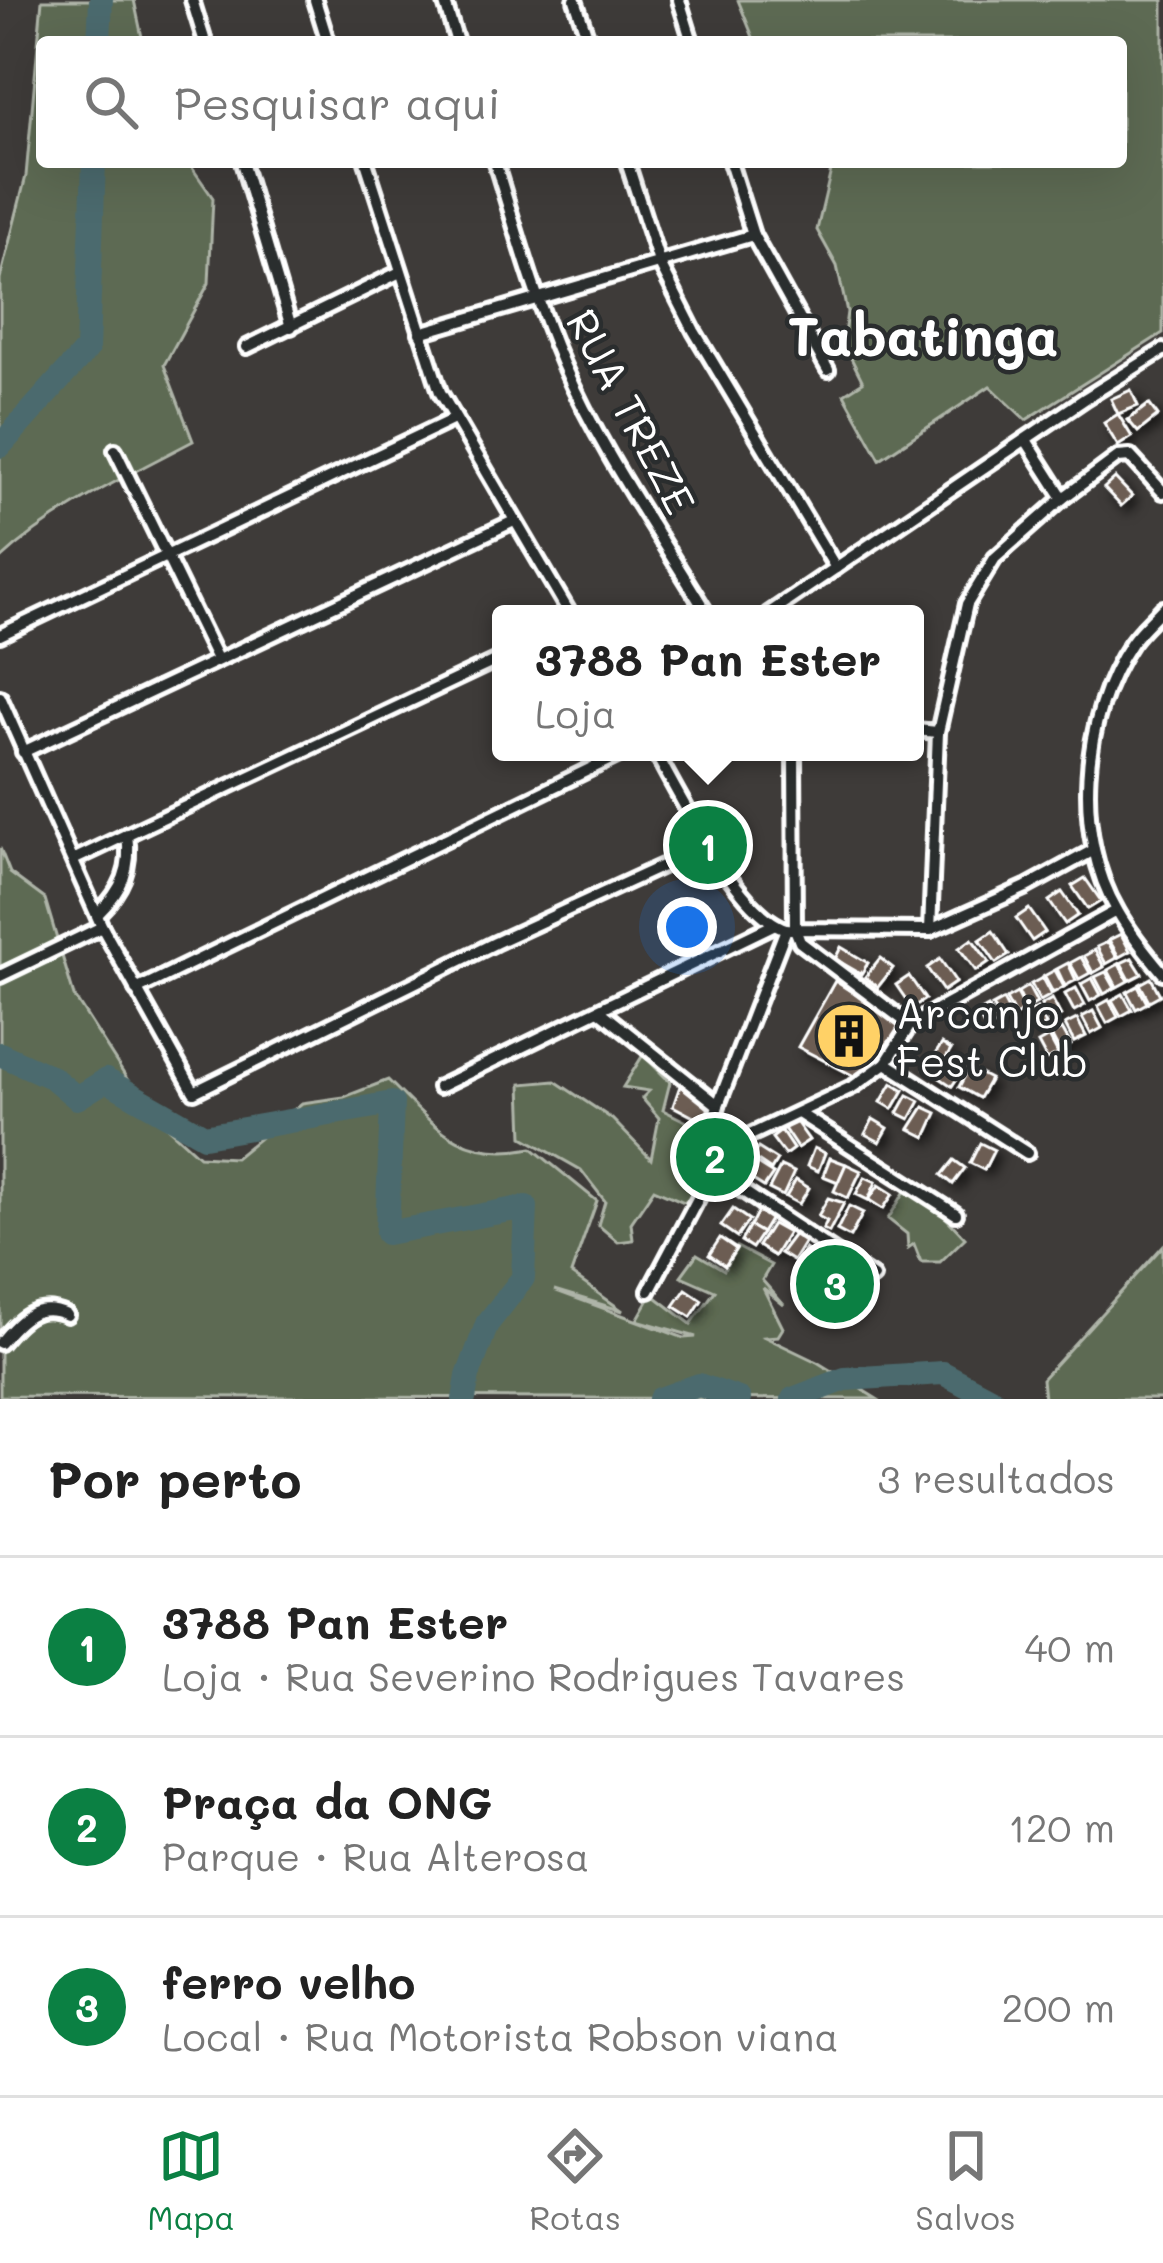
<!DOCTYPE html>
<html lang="pt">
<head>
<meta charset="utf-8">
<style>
  :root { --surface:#fff; --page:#f2f2f2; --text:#222; --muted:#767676; --line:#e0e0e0; --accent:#0b8043 }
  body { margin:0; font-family:Mali,sans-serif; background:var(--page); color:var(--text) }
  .you { position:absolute; left:687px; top:927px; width:42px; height:42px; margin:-30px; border:9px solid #fff; border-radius:50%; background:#1a73e8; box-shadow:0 0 0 18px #1a73e833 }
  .badge { display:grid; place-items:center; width:78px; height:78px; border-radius:50%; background:var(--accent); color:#fff; font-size:39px; font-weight:700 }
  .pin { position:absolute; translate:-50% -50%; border:6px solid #fff; box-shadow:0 3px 12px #0006 }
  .popup { position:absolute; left:492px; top:605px; width:432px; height:156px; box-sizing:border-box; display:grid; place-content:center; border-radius:12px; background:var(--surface); filter:drop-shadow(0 3px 9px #0005); font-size:39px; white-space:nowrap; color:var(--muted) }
  .popup b { font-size:45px; color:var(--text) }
  .popup::after { content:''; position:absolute; left:50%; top:100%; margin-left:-24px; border:24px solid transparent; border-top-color:var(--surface) }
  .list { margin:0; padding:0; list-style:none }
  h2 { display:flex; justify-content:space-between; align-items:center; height:156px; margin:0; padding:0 48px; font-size:51px }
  h2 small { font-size:39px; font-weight:400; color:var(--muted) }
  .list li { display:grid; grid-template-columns:78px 1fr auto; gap:36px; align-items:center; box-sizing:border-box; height:180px; padding:0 48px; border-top:3px solid var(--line) }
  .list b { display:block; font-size:45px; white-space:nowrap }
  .list p { margin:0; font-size:39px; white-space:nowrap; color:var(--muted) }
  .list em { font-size:39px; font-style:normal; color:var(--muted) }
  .icon { flex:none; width:66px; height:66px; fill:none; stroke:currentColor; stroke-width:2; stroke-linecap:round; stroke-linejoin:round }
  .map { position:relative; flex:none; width:1163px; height:1399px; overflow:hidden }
  .search { position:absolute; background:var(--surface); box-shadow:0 12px 48px #0002; left:36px; right:36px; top:36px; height:132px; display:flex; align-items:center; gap:30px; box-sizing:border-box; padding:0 42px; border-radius:12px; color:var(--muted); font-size:45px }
  .sheet { height:696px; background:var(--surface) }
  nav { display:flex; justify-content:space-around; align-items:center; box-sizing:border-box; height:168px; border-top:3px solid var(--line); background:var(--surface); font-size:33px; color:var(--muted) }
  nav a { display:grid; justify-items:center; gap:6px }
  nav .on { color:var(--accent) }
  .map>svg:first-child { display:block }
</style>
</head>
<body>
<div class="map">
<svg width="1163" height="1399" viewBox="0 0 1163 1399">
  <defs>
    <filter id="shadow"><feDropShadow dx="6" dy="6" stdDeviation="6" flood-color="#0009"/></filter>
  </defs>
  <rect width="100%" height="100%" fill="#3e3b39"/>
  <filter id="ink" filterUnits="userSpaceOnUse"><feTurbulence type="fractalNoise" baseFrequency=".00833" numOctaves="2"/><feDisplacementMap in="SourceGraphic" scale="24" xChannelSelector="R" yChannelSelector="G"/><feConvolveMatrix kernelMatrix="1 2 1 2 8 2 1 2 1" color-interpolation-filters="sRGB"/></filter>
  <g filter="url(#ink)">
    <g fill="#5d6a52" stroke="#aeb4a8" stroke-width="3">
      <path d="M42,0H134L143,42H42V162H188L213,198L209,283L164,365L193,441C127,476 55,509 0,560V279L26,176Z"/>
      <path d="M738,0H1163V333L1026,420L990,386L880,459L844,394L863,382L843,342L847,312L837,266L817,230L833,162H1121V42H755Z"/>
      <path d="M0,848L10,873L45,899L74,996L145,1107L199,1156L235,1158L302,1103L344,1097L388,1080C435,1126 461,1162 532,1148L597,1201L571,1274L623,1311L554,1290L684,1338L696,1337L637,1320L652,1294L691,1324L715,1291L681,1276L697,1254L724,1270L737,1247L771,1265L762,1280L784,1305L763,1288L783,1328L778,1336L765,1337L817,1362L877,1399L0,1396Z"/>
      <path d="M643,1055L670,1082L663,1110L703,1130L690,1197L684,1202L654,1189L631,1223L633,1240L618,1242L598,1225L605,1201L581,1170L523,1137L521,1084L555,1081L612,1119L651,1159L659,1118L642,1098L649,1091L623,1087Z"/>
      <path d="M907,1188L931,1202L965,1238L940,1262H921L914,1244L908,1248L907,1234L888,1219Z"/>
      <path d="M1163,1246V1399H1044L1042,1379Z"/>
    </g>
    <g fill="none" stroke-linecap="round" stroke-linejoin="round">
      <g stroke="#4c6b6e" stroke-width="24">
        <path d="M99,42L101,0"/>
        <path d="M0,446L87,349L94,162"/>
        <path d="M0,1054L53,1078L77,1098L106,1080L204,1136L392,1103L387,1233L526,1207L523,1278L487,1324L468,1376L464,1399"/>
        <path d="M660,1399L699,1385L739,1399"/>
        <path d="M793,1399L845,1379L943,1373L992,1399"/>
      </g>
    </g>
    <g fill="#6c5d53" stroke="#fff" stroke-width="3" filter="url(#shadow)">
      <path d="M1131,390L1138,406L1118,414L1111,399Z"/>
      <path d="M1149,404L1158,416L1138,432L1128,420Z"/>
      <path d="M1118,414L1132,437L1118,446L1104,423Z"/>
      <path d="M1115,478L1132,496L1121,506L1104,488Z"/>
      <path d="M1085,878L1101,901L1088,909L1072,886Z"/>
      <path d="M1062,892L1078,915L1065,924L1049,901Z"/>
      <path d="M1029,909L1045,932L1032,941L1016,918Z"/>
      <path d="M993,931L1009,955L996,963L980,940Z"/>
      <path d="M1121,934L1130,951L1119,957L1109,940Z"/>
      <path d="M972,939L989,962L976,971L959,948Z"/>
      <path d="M1108,942L1117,958L1106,964L1097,947Z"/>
      <path d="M841,947L868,963L861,974L835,959Z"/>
      <path d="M1095,950L1104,967L1093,973L1084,956Z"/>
      <path d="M1081,957L1090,973L1079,979L1070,963Z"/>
      <path d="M880,958L893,968L878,987L865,977Z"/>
      <path d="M1132,958L1142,974L1130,980L1121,963Z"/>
      <path d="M940,959L956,982L943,991L927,968Z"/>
      <path d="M1068,963L1076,980L1065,986L1057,969Z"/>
      <path d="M1119,964L1128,981L1117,987L1108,970Z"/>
      <path d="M1055,970L1064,987L1053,993L1044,976Z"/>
      <path d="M1106,972L1115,988L1104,994L1095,977Z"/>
      <path d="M909,976L925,999L912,1008L896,985Z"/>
      <path d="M1042,978L1051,995L1040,1001L1031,984Z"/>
      <path d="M1092,978L1101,995L1090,1001L1081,984Z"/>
      <path d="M1151,978L1160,995L1149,1001L1140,984Z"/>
      <path d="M835,981L903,1025L858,1078L798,1047Z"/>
      <path d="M1028,986L1037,1003L1026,1009L1018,992Z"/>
      <path d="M1138,986L1147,1003L1136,1009L1127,992Z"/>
      <path d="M1076,988L1085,1005L1074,1011L1065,994Z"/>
      <path d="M1017,993L1026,1010L1015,1016L1006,999Z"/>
      <path d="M1123,994L1132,1010L1121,1016L1112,1000Z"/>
      <path d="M1052,999L1061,1016L1050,1022L1041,1005Z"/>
      <path d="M1003,1000L1012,1017L1001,1022L992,1006Z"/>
      <path d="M1109,1000L1118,1017L1107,1023L1098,1006Z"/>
      <path d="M988,1007L997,1024L986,1030L977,1013Z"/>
      <path d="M1037,1008L1046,1025L1035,1031L1026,1014Z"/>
      <path d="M1093,1011L1102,1028L1091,1034L1082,1017Z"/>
      <path d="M1077,1019L1086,1036L1074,1042L1065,1025Z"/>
      <path d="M1062,1029L1071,1045L1060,1052L1051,1035Z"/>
      <path d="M1049,1037L1058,1054L1047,1060L1038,1043Z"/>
      <path d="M942,1044L951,1050L935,1075L925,1069Z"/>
      <path d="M945,1064L960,1074L952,1086L937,1076Z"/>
      <path d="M969,1068L990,1079L979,1098L959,1087Z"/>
      <path d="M892,1083L904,1090L893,1109L881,1102Z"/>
      <path d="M680,1086L715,1106L705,1123L673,1106Z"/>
      <path d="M908,1095L920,1101L910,1119L898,1113Z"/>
      <path d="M924,1107L937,1113L926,1137L910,1129Z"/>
      <path d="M794,1119L809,1140L797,1148L783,1127Z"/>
      <path d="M873,1119L888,1128L880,1142L865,1134Z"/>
      <path d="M781,1131L793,1149L785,1155L772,1138Z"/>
      <path d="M980,1143L994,1150L984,1170L970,1163Z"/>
      <path d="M758,1148L777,1160L771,1170L752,1157Z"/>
      <path d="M814,1148L825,1153L818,1171L807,1166Z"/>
      <path d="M830,1158L846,1164L838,1182L823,1176Z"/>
      <path d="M954,1160L965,1168L953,1184L942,1175Z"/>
      <path d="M757,1164L773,1174L764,1187L748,1177Z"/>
      <path d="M846,1164L861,1171L848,1198L834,1191Z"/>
      <path d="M781,1166L794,1172L783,1196L769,1189Z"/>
      <path d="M865,1177L876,1182L868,1200L856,1194Z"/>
      <path d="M796,1180L809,1188L799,1204L786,1197Z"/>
      <path d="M879,1185L893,1194L883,1209L869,1200Z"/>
      <path d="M828,1198L844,1203L829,1232L823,1229L827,1221L818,1216Z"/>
      <path d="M849,1206L863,1213L850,1237L837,1230Z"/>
      <path d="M733,1209L749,1220L737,1237L721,1226Z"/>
      <path d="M758,1211L771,1218L762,1233L750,1226Z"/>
      <path d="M772,1224L788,1233L774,1256L758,1246Z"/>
      <path d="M750,1226L762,1233L752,1248L741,1241Z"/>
      <path d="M795,1233L806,1240L793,1261L780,1253Z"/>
      <path d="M720,1238L736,1249L725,1266L709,1255Z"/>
      <path d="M805,1249L815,1255L803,1274L794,1269Z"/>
      <path d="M820,1255L833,1263L820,1283L807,1276Z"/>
      <path d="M837,1271L848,1280L834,1297L822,1288Z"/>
      <path d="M686,1289L702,1300L691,1317L674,1306Z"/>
    </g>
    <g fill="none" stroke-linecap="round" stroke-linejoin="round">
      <g stroke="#fff" stroke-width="20">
        <g id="minor">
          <path d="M192,0L205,42"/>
          <path d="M315,0L328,42"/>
          <path d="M444,0L457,42"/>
          <path d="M575,0L589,42"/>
          <path d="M679,0L692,42"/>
          <path d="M242,162L291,327"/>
          <path d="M366,162L440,392L570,614"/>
          <path d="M495,162C516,230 535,299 563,364C601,452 658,532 707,614"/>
          <path d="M627,162L659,262L694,331L836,568"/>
          <path d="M730,162L753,235L828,370"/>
          <path d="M420,333L753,235"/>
          <path d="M247,347L400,272"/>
          <path d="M1026,440L1063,498"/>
          <path d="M115,450L217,659"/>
          <path d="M1163,608C1153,619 1140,630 1131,643C1081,717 1072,834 1118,912C1130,933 1147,954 1163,973"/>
          <path d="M768,614L1086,398L1163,350"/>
          <path d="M0,635L454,419"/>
          <path d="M0,697L102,927L194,1092L495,943L708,845"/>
          <path d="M915,730L938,732"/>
          <path d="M23,752L514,521"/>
          <path d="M655,752C680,796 738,914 786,929L930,930L1026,887L1094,850"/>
          <path d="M794,752L795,929L800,942L910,1025"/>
          <path d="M73,860L501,658"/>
          <path d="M98,914C122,890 132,869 127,834"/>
          <path d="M930,930L938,732L967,604L995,558L1063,498L1118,457L1130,456L1163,492"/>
          <path d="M0,976L102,927"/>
          <path d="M136,990L625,752"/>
          <path d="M600,1011L718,1105"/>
          <path d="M886,1063L1027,1153"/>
          <path d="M439,1087L773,925"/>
          <path d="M800,1114L956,1214"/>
          <path d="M727,1146L854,1086L886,1063L910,1025L1116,911"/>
          <path d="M727,1146L728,1135L713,1125L718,1105L786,929"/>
          <path d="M717,1174L873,1277"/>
          <path d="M699,1192L713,1125"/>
          <path d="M649,1291L703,1189L724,1164L727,1146"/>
          <path d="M0,1343C19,1320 36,1301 67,1315"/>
        </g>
      </g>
      <use href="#minor" stroke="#2a2d2e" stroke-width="10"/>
    </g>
  </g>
  <defs>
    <g id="building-disc" transform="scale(3.45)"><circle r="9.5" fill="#ffd166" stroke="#2a2d2e"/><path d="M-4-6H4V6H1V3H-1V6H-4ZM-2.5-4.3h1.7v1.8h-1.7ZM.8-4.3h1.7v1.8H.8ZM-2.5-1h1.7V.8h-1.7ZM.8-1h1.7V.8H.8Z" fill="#111"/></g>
  </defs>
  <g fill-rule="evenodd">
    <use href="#building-disc" x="849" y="1036"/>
  </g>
  <g text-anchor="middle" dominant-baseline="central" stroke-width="9" stroke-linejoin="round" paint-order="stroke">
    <g font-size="42" fill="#fff" stroke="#2a2d2e">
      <text transform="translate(632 411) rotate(62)">RUA TREZE</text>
    </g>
    <g font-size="42" fill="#fff" stroke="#2a2d2e" text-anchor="start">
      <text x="896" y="1012">Arcanjo<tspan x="896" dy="48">Fest Club</tspan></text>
    </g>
    <g font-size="54" font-weight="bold" fill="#fff" stroke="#2a2d2e">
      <text x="923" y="334">Tabatinga</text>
    </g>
  </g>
</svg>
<div class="you"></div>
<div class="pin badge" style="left:708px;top:845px">1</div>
<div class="popup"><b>3788 Pan Ester</b>Loja</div>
<div class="pin badge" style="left:715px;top:1157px">2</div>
<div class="pin badge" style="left:835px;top:1284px">3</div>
<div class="search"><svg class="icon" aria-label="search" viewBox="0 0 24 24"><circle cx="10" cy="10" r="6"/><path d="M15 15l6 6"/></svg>Pesquisar aqui</div>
</div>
<section class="sheet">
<h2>Por perto<small>3 resultados</small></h2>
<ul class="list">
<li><span class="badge">1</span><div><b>3788 Pan Ester</b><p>Loja · Rua Severino Rodrigues Tavares</p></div><em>40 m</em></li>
<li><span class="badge">2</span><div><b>Praça da ONG</b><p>Parque · Rua Alterosa</p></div><em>120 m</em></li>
<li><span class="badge">3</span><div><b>ferro velho</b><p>Local · Rua Motorista Robson viana</p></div><em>200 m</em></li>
</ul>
</section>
<nav>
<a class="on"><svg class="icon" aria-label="map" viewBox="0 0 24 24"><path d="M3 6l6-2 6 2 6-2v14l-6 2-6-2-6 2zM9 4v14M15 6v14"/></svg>Mapa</a>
<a><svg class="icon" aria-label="directions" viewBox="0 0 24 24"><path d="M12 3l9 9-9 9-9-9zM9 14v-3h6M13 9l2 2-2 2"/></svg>Rotas</a>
<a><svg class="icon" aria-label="saved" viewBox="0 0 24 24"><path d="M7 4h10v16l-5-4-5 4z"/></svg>Salvos</a>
</nav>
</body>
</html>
